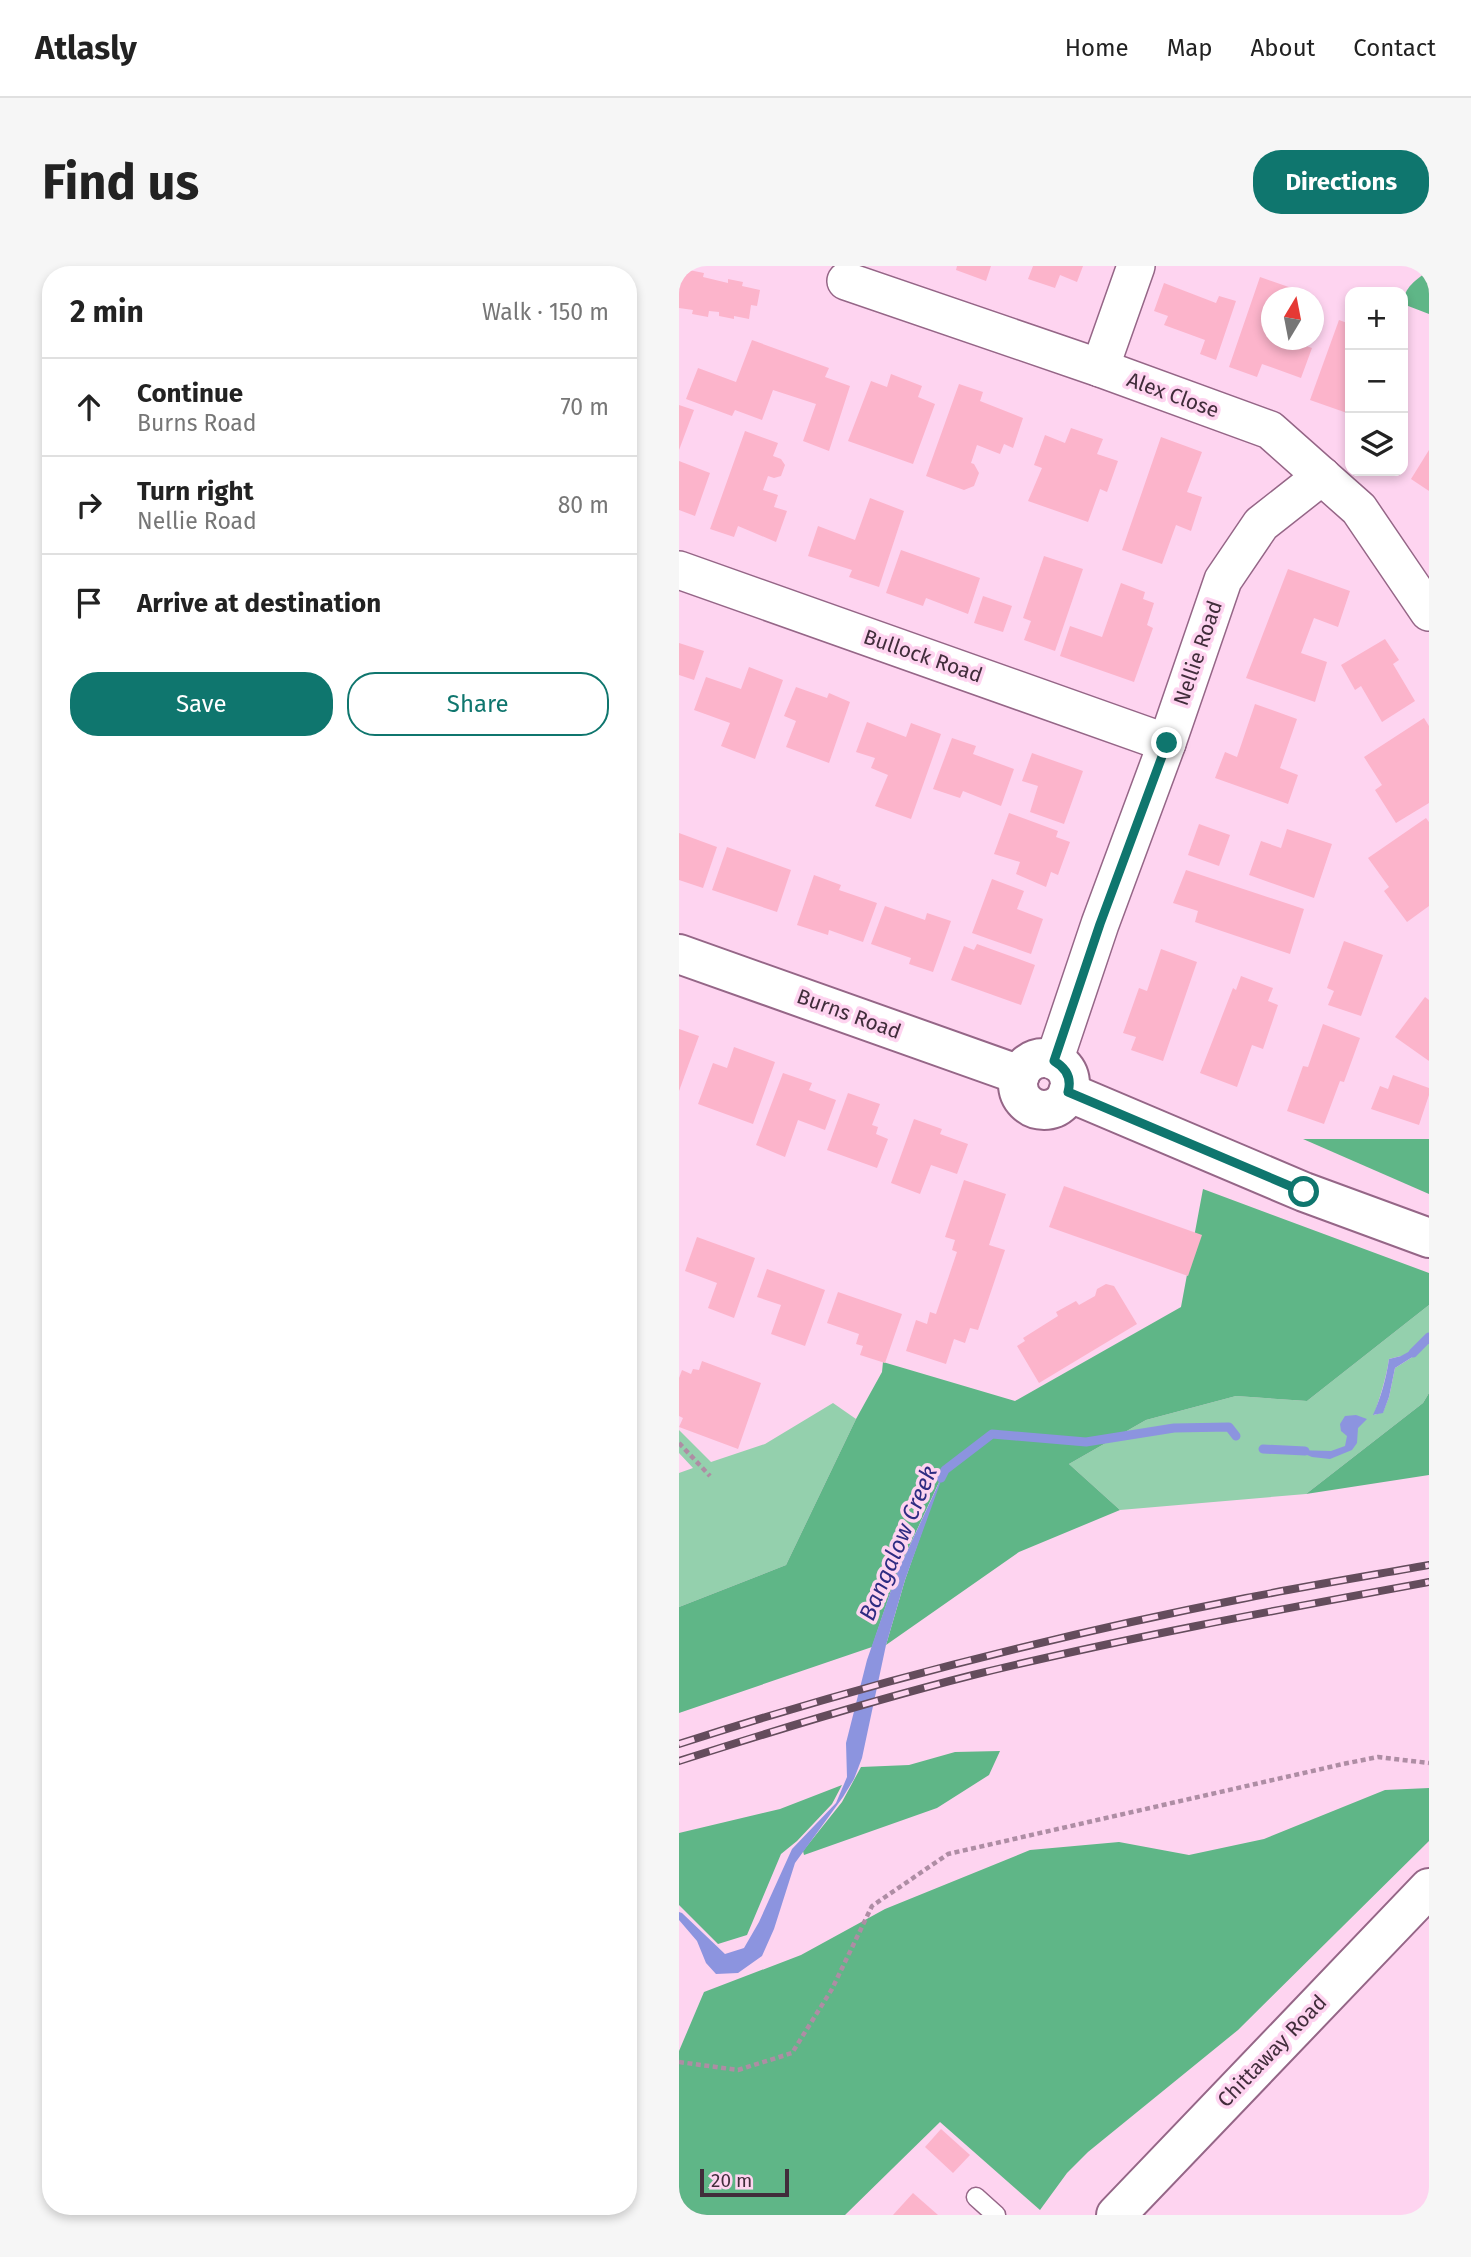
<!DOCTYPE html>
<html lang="en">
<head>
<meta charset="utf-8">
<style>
  :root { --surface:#fff; --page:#f6f6f6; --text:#222; --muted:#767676; --line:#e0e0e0; --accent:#0f766e }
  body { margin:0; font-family:"Fira Sans",sans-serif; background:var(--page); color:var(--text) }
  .controls { position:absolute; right:21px; top:21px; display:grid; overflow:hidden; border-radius:14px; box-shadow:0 4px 10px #0003 }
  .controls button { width:63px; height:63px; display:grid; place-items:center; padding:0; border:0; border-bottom:2px solid var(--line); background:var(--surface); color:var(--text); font:35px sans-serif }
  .compass { position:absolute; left:582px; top:21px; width:63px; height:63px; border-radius:50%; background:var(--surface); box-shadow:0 4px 10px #0003; rotate:10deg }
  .scale { position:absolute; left:21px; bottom:18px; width:89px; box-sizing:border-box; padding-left:7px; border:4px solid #412d3b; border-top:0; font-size:19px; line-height:24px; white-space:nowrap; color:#412d3b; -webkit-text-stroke:5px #fed4f0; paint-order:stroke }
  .stop { position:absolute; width:21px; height:21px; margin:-16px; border:5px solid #0f766e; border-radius:50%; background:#fff }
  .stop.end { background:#0f766e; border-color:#fff; box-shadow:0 2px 7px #0008 }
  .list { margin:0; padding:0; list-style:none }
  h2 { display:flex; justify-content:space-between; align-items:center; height:91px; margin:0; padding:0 28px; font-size:30px }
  h2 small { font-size:23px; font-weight:400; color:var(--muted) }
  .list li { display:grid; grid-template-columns:46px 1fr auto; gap:21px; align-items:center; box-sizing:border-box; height:98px; padding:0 28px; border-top:2px solid var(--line) }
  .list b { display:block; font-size:26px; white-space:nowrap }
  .list p { margin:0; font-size:23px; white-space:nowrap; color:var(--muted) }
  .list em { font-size:23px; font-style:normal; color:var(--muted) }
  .actions { display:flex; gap:14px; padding:21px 28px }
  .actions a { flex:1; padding:16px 0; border:2px solid var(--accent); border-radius:28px; text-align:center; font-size:24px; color:var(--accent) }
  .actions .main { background:var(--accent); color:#fff }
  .icon { flex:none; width:38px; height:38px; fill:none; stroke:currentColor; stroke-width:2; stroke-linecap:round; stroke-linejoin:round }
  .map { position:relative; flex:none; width:750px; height:1949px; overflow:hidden; border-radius:28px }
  header { display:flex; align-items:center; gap:42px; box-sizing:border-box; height:98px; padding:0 35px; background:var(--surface); border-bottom:2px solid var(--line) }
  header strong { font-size:33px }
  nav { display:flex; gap:38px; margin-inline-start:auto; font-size:24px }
  .intro { display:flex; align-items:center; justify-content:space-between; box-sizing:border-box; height:168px; padding:0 42px }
  h1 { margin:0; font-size:49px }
  .button { padding:18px 32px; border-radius:28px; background:var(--accent); color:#fff; font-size:24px; font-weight:700 }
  main { display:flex; gap:42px; padding:0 42px }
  aside { flex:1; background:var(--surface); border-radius:28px; box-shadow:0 4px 10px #0003 }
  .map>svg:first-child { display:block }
</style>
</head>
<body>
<header>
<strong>Atlasly</strong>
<nav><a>Home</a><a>Map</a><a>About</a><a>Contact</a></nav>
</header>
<div class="intro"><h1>Find us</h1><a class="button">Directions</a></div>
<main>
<aside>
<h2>2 min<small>Walk · 150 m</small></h2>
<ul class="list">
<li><svg class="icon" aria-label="ahead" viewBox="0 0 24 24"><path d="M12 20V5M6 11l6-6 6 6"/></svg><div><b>Continue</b><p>Burns Road</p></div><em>70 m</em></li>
<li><svg class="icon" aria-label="right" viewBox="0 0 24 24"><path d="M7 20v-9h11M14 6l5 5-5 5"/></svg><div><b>Turn right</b><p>Nellie Road</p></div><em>80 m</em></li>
<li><svg class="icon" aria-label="arrive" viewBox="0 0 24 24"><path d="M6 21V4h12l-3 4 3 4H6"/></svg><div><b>Arrive at destination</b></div></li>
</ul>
<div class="actions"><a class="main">Save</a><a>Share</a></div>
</aside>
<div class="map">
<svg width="750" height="1949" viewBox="0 0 750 1949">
  <rect width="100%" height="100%" fill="#fed4f0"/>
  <g fill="#94d0ad" fill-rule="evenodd">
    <path d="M750,1039V1127L744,1137L627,1228L441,1244L390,1198L467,1154L557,1130L628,1135ZM722,1090H735L716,1102L710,1131L704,1146L695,1149C701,1131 707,1113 710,1093Z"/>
    <path d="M154,1137L177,1153L107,1299L0,1341V1207L14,1202L0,1187V1164L32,1196L86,1178Z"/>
  </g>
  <g fill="#5fb687">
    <path d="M750,4V48L724,38C725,21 737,14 750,4Z"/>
    <path d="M624,873H750V928Z"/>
    <path d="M524,923L750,1007V1039L628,1135L557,1130L467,1154L390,1198L441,1244L340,1286L207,1379L226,1314L261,1214L218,1307L193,1381L0,1447V1341L107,1299L177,1153L203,1106L204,1096L336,1135L502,1041Z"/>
    <path d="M750,1127V1209L627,1228L744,1137Z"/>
    <path d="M321,1485L310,1509L258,1542L125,1589L124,1585L163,1536L182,1501L230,1499L276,1486Z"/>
    <path d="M163,1519L153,1538L118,1575L102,1588L68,1669L39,1678L0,1639V1567L101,1543Z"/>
    <path d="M750,1522V1575L559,1764L409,1886L388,1907L361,1944L261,1856L166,1949H0V1785L25,1726L122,1689L206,1643L351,1584L440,1576L510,1589L585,1573L706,1524Z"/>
  </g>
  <g fill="#8c94df">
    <path d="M742,1079L735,1090L716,1102L710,1131L704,1147L694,1149C702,1131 707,1113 710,1093L722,1090Z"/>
    <path d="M677,1149L688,1153L679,1162L678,1177L673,1184L651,1193L633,1191L616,1184L652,1185L666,1180L668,1170L662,1165L661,1158L666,1150Z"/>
    <path d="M266,1204L226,1314L207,1379L183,1492L175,1513L164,1531L116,1597L95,1663L83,1690L59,1707L37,1708L27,1697L18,1675L0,1654V1646L3,1647L46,1688L65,1682L80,1656L113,1583L157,1537L168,1511L167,1477L188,1394L218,1307Z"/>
  </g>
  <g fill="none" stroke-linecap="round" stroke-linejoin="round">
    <g stroke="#8c94df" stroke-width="9">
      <path d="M734,1087L750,1071"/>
      <path d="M584,1183L626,1185"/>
      <path d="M262,1212L266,1204L313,1168L407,1176L495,1162L550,1161L557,1170"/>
    </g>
  </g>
  <g fill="#fcb4cb">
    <path d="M278,0H312L307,15L277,4Z"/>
    <path d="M354,0H404L398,16L381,9L376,22L349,13Z"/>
    <path d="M10,4L25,7L24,11L49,17V13L64,16L63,20L81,24L78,40L72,39L70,53L55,50V53L40,50V46L30,45L29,51L13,48L14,44L0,42V5L9,7Z"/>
    <path d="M581,11L630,28L629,32H592V74H610L633,82L622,112L583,98L578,111L550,101Z"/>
    <path d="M485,17L537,37L540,30L557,35L537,94L521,88L526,74L485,59L489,50L475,45Z"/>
    <path d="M660,54L671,58V139L668,147L631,134Z"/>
    <path d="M73,74L150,102L146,111L171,120L150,185L124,175L137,138L94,124L83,154L56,144L53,150L7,133L19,102L57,116Z"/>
    <path d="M212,108L243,120L239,131L256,138L234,198L169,175L192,115L208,121Z"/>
    <path d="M280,118L304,126L301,135L344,152L334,182L325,178L321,188L298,179L292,197L295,198L300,207L295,220L285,224L247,210Z"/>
    <path d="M0,139L15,144L0,184Z"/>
    <path d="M392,162L424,173L418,188L439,195L428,226L421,223L409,256L349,235L363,202L355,199L366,169L386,177Z"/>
    <path d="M66,165L99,177L94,190L102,193L106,199L102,210L95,212L89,210L84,224L99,229L95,241L108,245L97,276L59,260L55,271L31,263Z"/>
    <path d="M482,171L523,186L508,226L523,231L512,265L497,259L483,298L443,284Z"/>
    <path d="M750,184V225L732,213Z"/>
    <path d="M0,195L31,207L16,250L0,244Z"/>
    <path d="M191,232L225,245L200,321L170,311L173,304L129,290L139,260L176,274Z"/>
    <path d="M222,284L301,312L289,348L247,332L244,340L207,327Z"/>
    <path d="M365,290L404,303L376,385L345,374L352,355L344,352Z"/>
    <path d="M609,303L671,325L659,361L635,352L622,387L648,396L636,436L567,412Z"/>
    <path d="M442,317L466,326L464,333L475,337L468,359L474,362L455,416L381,390L391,360L423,371Z"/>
    <path d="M304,330L333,340L324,366L295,357Z"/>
    <path d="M706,373L720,394L714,398L736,435L703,456L682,420L676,424L662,399Z"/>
    <path d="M0,377L25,385L15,414L0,409Z"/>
    <path d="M70,401L104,414L76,493L42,480L51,457L15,444L27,411L62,423Z"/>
    <path d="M117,421L148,432L150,427L171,436L150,497L107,481L117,455L105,450Z"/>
    <path d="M576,438L618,453L601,502L619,509L609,538L536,512L546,486L558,491Z"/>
    <path d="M745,452L750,460V537L717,557L696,524L703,519L685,491Z"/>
    <path d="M188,456L227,471L232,457L262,468L232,553L196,540L209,509L192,502L196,492L177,486Z"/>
    <path d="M273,472L297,480L294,488L335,503L322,540L284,525L281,532L254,523Z"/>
    <path d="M353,487L404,505L385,558L351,546L359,520L343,515Z"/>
    <path d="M330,547L379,565L377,571L391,576L379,609L372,606L367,621L337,608L341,596L315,588Z"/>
    <path d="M747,552L750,556V640L728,656L705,625L710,621L689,592Z"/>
    <path d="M520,558L551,569L540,600L509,589Z"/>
    <path d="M608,563L653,578L635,632L570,609L582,575L602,582Z"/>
    <path d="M0,567L38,581L24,622L0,614Z"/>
    <path d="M48,581L112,604L98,646L33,624Z"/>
    <path d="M507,604L625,643L611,688L516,656L519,645L494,637Z"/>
    <path d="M135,609L162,619L160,624L198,637L184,676L150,664L149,669L118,659Z"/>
    <path d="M313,613L345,625L338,643L364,653L352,688L293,667Z"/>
    <path d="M206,640L246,654L248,647L272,655L254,706L230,698L232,692L192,678Z"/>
    <path d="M665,675L704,689L682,750L649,739L655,725L648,722Z"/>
    <path d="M298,678L356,699L342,739L272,714L285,680L295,684Z"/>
    <path d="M482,683L518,696L484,795L452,784L457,771L444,767L460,722L468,725Z"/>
    <path d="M562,710L594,722L589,735L599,739L584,783L573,779L558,821L521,807L554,722L557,724Z"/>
    <path d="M746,731L750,734V795L716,771Z"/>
    <path d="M644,758L681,772L665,816L661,815L645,858L608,845L624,800L629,801Z"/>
    <path d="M0,763L20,770L0,825Z"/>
    <path d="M55,781L96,796L74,858L19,838L34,797L48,802Z"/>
    <path d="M104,807L133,817L130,824L157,834L146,864L119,854L106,891L77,879Z"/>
    <path d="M714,809L750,822V829L740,859L692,843L701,820L709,823Z"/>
    <path d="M169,827L201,838L193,859L199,861L197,868L209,873L198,902L148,884Z"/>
    <path d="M235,853L263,863L261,868L289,878L278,908L252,899L241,928L212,917Z"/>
    <path d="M285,914L327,928L310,979L326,984L299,1064L291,1062L286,1077L275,1073L267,1098L227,1085L237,1054L248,1058L251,1046L257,1048L278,986L273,984L276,974L266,971Z"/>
    <path d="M385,920L523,969L509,1010L370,961Z"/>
    <path d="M18,971L76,992L55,1052L29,1042L38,1017L6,1005Z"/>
    <path d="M88,1003L146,1024L126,1080L92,1068L102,1039L78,1031Z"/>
    <path d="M427,1018L435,1020L458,1058L360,1117L338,1080L346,1075L344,1072L379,1050L377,1046L397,1035L400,1039L416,1030L418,1023Z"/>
    <path d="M159,1026L223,1048L206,1097L181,1089L184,1080L177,1078L180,1068L148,1057Z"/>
    <path d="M23,1095L82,1117L59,1183L0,1161L4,1152L0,1150V1112L3,1104L12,1108L14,1103L20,1104Z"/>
    <path d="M262,1863L291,1889L274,1907L246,1881Z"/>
    <path d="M234,1927L259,1949H214Z"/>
  </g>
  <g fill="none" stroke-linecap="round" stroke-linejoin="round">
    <g stroke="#956687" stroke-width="21">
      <path id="lane" d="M297,1931L317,1949"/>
    </g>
    <g stroke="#956687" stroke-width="40">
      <g id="street">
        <path d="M167,15L421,102L591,164L680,243L750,346"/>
        <path d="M421,102L457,0"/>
        <path d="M0,304L488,477"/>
        <path d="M375,795L421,658L488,477L544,314L582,258L643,210"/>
      </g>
    </g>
    <g stroke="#956687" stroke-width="42">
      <g id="secondary">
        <path d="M0,688L341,809"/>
        <circle cx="365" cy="818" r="26"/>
        <path d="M389,826L625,926L750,972"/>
        <path d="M437,1949L750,1622"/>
      </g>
    </g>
    <g stroke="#ae8da4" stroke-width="4.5" stroke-dasharray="5 3.5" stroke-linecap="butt">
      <path d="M0,1177L31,1210"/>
      <path d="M0,1796L59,1804L113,1787L153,1723L193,1640L269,1588L664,1498L699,1491L750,1497"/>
    </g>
    <use href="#lane" stroke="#fff" stroke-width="18"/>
    <use href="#street" stroke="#fff" stroke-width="37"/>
    <use href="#secondary" stroke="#fff" stroke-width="38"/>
    <g stroke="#644c5c" stroke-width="8">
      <g id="rail">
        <path d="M0,1478C186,1418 375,1370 567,1332C627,1320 689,1310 750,1299"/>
        <path d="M0,1495C97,1464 195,1434 294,1409C445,1372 598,1344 750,1316"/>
      </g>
    </g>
    <use href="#rail" stroke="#fed4f0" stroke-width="5" stroke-dasharray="16" stroke-linecap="butt"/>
  </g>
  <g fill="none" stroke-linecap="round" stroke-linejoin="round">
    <path stroke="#0f766e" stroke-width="9" d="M488,477L421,658L375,795C387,802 393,812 389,826L625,926"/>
  </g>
  <g text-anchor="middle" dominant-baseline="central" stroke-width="7" stroke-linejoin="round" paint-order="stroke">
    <g font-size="21" fill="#412d3b" stroke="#fed4f0">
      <text transform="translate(494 129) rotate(20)">Alex Close</text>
      <text transform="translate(519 387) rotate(-71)">Nellie Road</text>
      <text transform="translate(244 390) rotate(19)">Bullock Road</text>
      <text transform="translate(170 748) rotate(20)">Burns Road</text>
      <text transform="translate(593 1785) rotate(-46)">Chittaway Road</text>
    </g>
    <g font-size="23" font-style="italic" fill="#2f2c82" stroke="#fed4f0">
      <text transform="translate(219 1277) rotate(-67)">Bangalow Creek</text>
    </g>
  </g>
</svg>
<div class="controls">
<button>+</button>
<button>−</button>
<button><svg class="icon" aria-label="layers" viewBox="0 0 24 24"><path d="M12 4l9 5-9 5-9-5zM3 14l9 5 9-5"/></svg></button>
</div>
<svg class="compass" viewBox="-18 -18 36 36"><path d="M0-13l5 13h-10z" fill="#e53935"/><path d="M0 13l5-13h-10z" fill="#767676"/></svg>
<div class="scale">20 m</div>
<div class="stop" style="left:625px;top:926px"></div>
<div class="stop end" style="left:488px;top:477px"></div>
</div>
</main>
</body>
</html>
